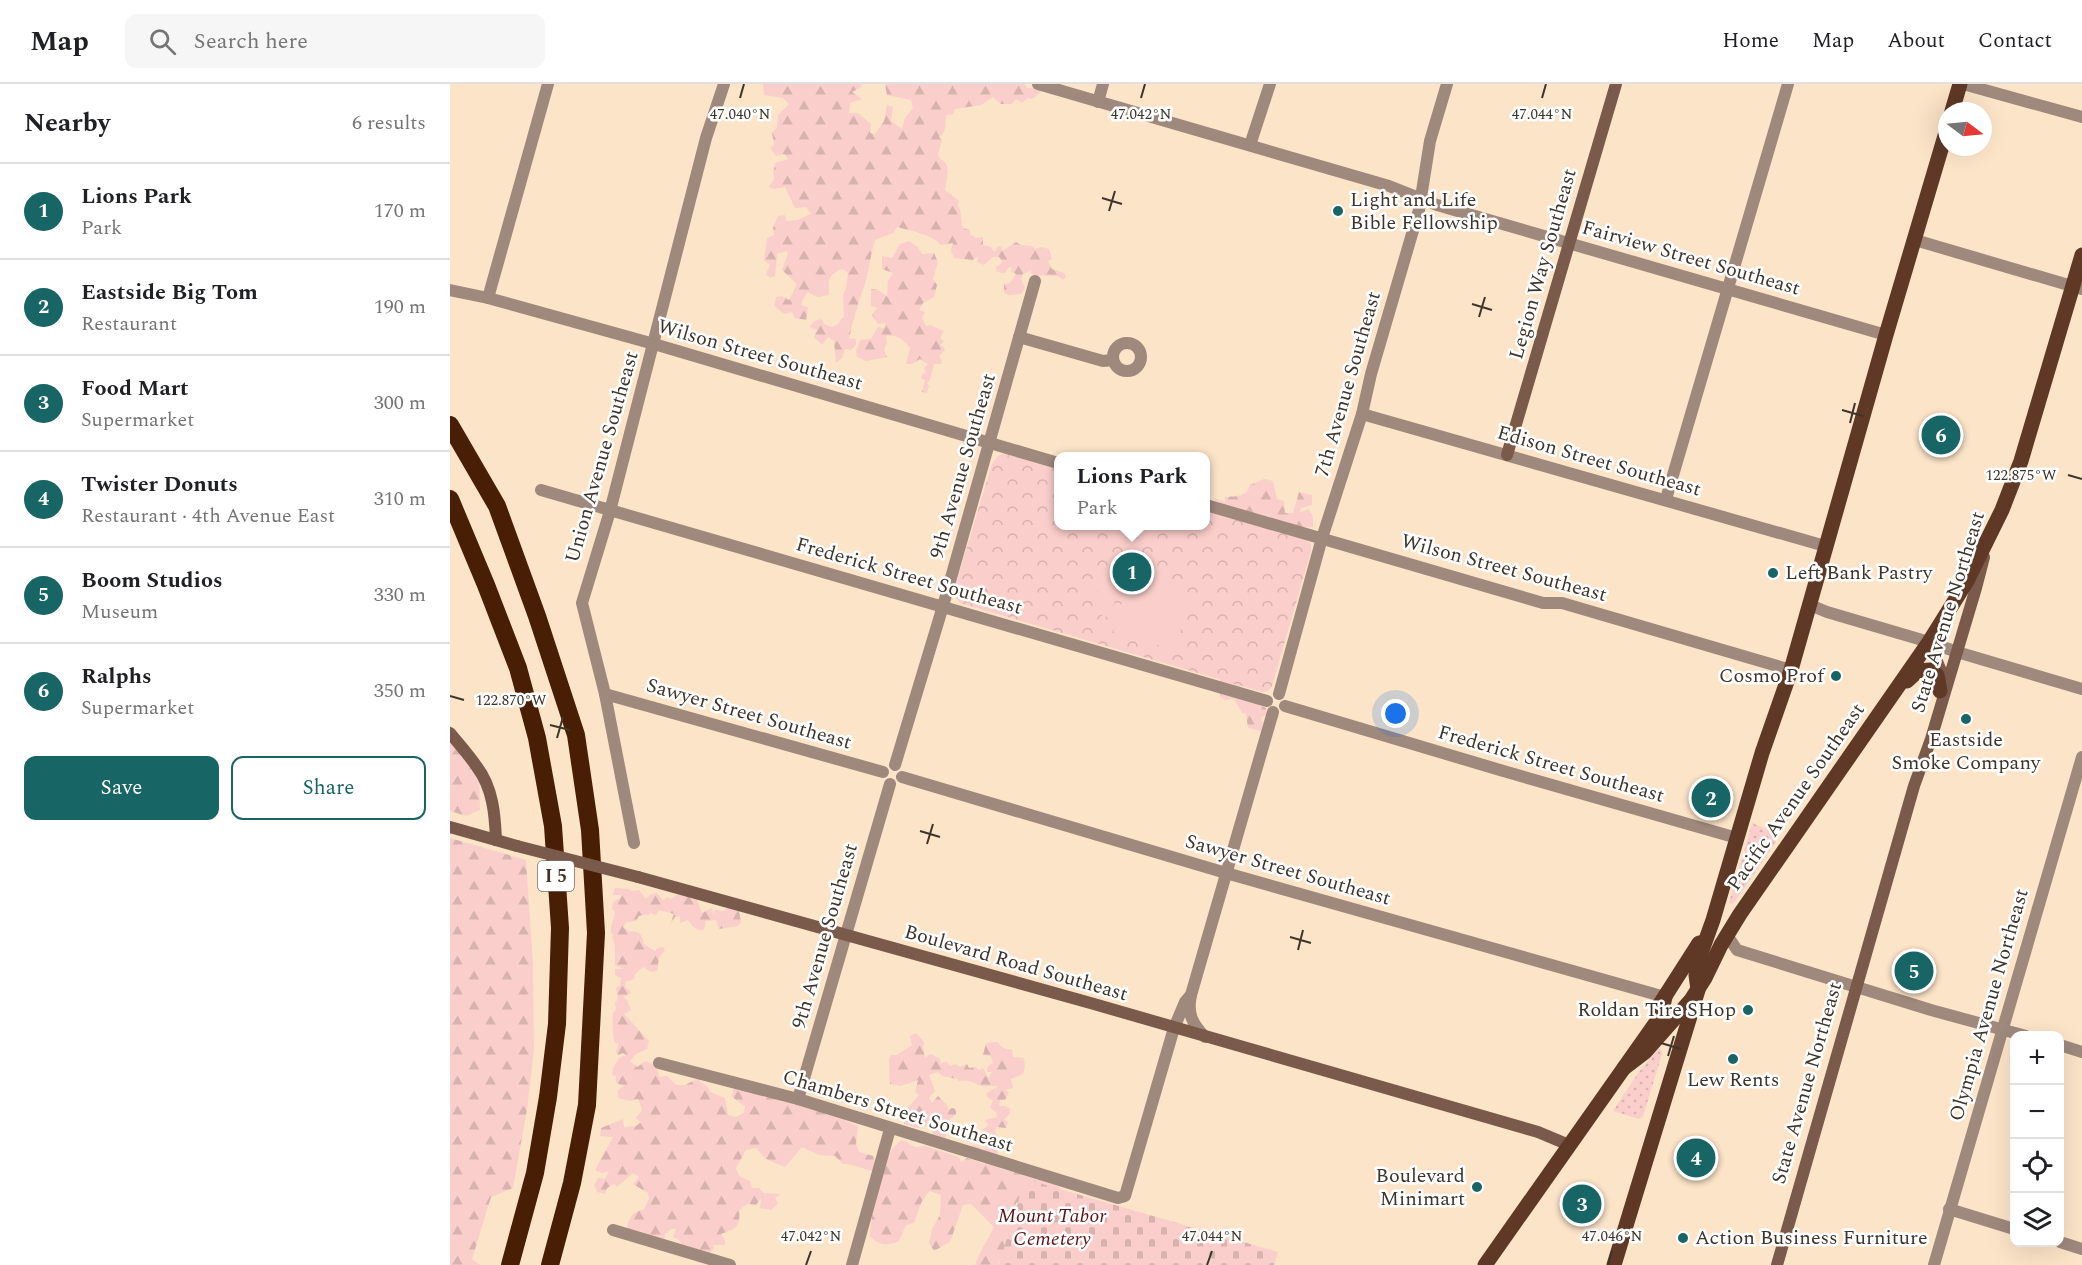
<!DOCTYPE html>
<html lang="en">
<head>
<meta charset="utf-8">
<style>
  :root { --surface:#fff; --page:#f6f6f6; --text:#202124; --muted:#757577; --line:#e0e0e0; --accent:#176564 }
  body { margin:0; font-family:Spectral,serif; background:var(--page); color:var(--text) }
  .controls { position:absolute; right:18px; bottom:18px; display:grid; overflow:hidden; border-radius:12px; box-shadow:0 6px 24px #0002 }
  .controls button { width:54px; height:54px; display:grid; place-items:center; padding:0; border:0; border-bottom:2px solid var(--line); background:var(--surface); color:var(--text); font:30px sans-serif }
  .compass { position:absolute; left:1488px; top:18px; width:54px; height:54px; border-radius:50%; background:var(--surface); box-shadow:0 6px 24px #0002; rotate:106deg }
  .you { position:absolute; left:946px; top:630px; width:21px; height:21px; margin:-15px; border:4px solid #fff; border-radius:50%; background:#1a73e8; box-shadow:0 0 0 9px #1a73e833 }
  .badge { display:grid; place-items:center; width:39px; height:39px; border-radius:50%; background:var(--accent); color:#fff; font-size:20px; font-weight:700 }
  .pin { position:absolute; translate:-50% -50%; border:3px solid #fff; box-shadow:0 2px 6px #0006 }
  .popup { position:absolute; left:604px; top:368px; width:156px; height:78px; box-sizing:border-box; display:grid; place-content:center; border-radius:12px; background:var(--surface); filter:drop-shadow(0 2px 4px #0005); font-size:20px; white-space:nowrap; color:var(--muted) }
  .popup b { font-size:22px; color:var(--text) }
  .popup::after { content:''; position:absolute; left:50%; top:100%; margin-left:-12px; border:12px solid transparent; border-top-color:var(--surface) }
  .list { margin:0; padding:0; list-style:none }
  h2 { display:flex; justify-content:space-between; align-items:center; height:78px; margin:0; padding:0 24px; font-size:26px }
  h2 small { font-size:20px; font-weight:400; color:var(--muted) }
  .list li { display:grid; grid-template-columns:39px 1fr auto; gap:18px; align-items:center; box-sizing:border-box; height:96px; padding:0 24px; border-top:2px solid var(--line) }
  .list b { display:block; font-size:22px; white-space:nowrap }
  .list p { margin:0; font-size:20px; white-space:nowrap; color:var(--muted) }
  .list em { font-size:20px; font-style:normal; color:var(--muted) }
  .actions { display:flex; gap:12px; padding:18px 24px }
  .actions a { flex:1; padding:14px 0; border:2px solid var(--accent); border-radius:12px; text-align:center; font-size:21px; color:var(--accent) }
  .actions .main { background:var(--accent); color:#fff }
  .icon { flex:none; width:33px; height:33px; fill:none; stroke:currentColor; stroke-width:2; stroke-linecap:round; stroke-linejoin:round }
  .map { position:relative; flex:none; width:1632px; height:1181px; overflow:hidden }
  header { display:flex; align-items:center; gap:36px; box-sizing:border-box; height:84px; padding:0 30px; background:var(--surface); border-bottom:2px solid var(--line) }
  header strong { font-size:28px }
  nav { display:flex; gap:33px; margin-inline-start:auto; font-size:21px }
  .search { width:420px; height:54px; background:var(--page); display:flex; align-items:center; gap:15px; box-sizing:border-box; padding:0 21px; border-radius:12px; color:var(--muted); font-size:22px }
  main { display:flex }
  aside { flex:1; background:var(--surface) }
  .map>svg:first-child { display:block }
</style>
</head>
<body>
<header>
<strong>Map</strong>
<div class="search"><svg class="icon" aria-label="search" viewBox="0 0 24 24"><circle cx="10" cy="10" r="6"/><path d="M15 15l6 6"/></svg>Search here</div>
<nav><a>Home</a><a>Map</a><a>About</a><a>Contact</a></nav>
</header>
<main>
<aside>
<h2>Nearby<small>6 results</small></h2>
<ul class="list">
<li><span class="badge">1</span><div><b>Lions Park</b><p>Park</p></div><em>170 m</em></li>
<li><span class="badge">2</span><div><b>Eastside Big Tom</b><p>Restaurant</p></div><em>190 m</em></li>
<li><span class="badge">3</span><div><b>Food Mart</b><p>Supermarket</p></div><em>300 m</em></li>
<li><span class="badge">4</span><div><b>Twister Donuts</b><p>Restaurant · 4th Avenue East</p></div><em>310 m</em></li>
<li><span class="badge">5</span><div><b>Boom Studios</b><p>Museum</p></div><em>330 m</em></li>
<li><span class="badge">6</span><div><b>Ralphs</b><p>Supermarket</p></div><em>350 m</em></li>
</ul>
<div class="actions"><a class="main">Save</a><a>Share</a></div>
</aside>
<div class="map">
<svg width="1632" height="1181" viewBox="0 0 1632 1181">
  <defs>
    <pattern id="forest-firs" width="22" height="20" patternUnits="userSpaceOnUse" patternTransform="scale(1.5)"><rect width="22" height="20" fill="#faceca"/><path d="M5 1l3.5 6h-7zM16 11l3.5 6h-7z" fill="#d7b2ae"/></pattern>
    <pattern id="cemetery-stones" width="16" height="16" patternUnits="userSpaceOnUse" patternTransform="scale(1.5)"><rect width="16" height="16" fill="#faceca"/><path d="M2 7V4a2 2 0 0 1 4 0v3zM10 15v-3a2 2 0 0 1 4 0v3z" fill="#d7b2ae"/></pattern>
    <pattern id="park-crowns" width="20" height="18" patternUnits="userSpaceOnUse" patternTransform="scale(1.5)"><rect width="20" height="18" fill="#faceca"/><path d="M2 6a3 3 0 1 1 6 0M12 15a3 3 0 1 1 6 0" fill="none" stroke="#d7b2ae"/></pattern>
    <pattern id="garden-dots" width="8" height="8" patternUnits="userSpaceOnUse" patternTransform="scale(1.5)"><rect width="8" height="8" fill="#faceca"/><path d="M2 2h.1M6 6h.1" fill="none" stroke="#d7b2ae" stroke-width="1.8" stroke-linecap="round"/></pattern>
  </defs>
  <rect width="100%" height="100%" fill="#fce4c8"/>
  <g fill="url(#forest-firs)">
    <path d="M313,0H411L412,3L402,8L412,15L400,19L399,29H408L421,40L420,49L425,50L434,37L437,21L443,23L441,37L452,45L455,34L463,24L461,16L437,11L435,1L436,0H575L577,4H589L591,8L582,15L578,14L572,19L566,15L562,20H551L543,13L531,21L505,25L503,30L497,31C493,40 499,46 489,53L492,56L488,70L490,75L496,79L498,87L495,106L509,117L508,121C512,128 510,135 513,144L520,146V150L526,154L533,153V161L541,163L543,167H546L547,163L551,162L552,167L566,158L571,161L582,162L585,165L591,163L599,165L602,175L598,177L602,185L614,189L616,193L613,196L608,192L583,191L580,187L573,190L571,195L575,204L571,210L559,211L554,209V200L560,199L566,190L561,187L562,183L558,184L555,189L547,188L546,183L550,181L552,177L549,173H543L534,181L527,178L528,172L522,177C516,174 511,176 504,174L501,167L503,159L491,161C481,150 461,147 447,143L443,149L425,156C420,172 419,188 414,203C408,220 403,236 399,254L406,255V261L401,266L395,265L392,274L386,279L384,257L378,253L372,261L364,253L367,246L359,243L365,237L372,235L374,240L382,243L388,240L394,232L393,212L396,204L398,189L392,185C377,191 379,197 379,211L367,213L358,208L354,213L351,221L358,223L356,236L345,234L342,228L334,230L324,222L326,213L332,212L339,216L347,200L332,186L338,169L336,167L327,170L325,192L320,194L316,190L320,181L314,176L317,154L324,151L323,144L328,132L335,131L336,137L347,136L361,130L356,123L345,124L335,103L324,105L319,103L324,95L323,90L325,79L338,75L334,70L326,72L320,64L324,61L322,48L327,44L328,31L339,20L333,14L314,11Z"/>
    <path d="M459,157L468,163L472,170L484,169L488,178L483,195L487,201L484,213L473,219L469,226L475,228L472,234L476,242L480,241L494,247L490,254L494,257L490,262H493L495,266L489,272L492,277L491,280H484L480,296L477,299L479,302L477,309L472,308L475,296L471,294L473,290L476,289L474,284L478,280L470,275L462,280H456L460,264C454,256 446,250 436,252L437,259L434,266L437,273L416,277L407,273L406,267L410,256L421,255L428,243L434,244L436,239L428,240L422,231L427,224L421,222V205H426L437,212L438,197L443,189L432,185V172L442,174L450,160Z"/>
    <path d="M814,395L823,397L827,415L834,417L835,429H843L849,408L862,411V421L851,424L850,428L859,425L863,434V443L848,444L838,440L835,448L837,457L843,450L850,457L853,467L847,474L848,485L841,494C829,489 820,481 807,479C802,469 806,464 806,454L813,450C805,441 791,435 779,432L776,422L765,417L764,414L775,418V413C786,412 797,413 800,401Z"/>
    <path d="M770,592L786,597L791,603L789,614L794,617L797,614L814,619L812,622L816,624L817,630L811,634L813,639L811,647L798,644L796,630L792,629L784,615L775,616L770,613Z"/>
    <path d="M0,650L29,685L30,726L16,732L0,727Z"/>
    <path d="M0,754L76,776L83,880L84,966L77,1025L63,1104L41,1113L22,1175L30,1181H0Z"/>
    <path d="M165,804L179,805L181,807L189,806L196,815L201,810L207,809L213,816L218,813L220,815L229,810L248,813L247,816L252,829L262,824L263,830L265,826L274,827L277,824L289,827L291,838L288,842L269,845L266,836L256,837L254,846C246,847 243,843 238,836L230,839V832L225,833L219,843L224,830L209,826L206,831L200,829L198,832L197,830L189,832L186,837L177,838L173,843L180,848C189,846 193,852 194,860L205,867L208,864L213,863L215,866L209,874L207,887L201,888L193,883L185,890L184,895L176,898L175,902L181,909L173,913L177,916L181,926L174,930L199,957L197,965L186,970L180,977L187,983L196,977C205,981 208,983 209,993L217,992L226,1001H235L249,994L250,998L258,1003L260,1008L275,1014L278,1031L286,1033L294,1029L295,1022L282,1013L283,1006L292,998L384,1024L396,1037L408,1042L406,1060L409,1068L423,1072L426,1081L425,1087C413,1086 405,1080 393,1080L385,1072L369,1071L352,1063L335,1083L316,1075L306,1064L296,1066L286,1084L289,1092L300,1097L302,1104H309L314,1109L331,1110L325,1114L328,1120L321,1126L310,1124L311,1114L306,1121L298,1120L289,1126C291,1144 285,1145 271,1150L275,1156V1161H263L264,1164L259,1170L233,1163L229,1156L223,1153L226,1145H221L215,1150L214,1156L196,1152L191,1147L182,1149L177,1143C179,1133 183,1128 194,1125L199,1115L198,1109L183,1100L189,1093L183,1089L167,1103L164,1100L157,1104L155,1110L147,1108L144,1101L148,1094L155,1095L159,1087L152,1089L145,1086L163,1053L150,1052L151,1044L173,1035L174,1043L186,1042L191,1038L186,1034L192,1026L188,1015L180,1017L168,1014V1006L174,1002L166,999V992L162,991L163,984L169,974L176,971L173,969L168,971L166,967L169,960L164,958C163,947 162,939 163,929L166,926L165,919L168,915L166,904L170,901L171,894L165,891V885H174L165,881V861L162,853L164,851L161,849C160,841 164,836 165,828L162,825L163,818L170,814L171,811H163Z"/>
    <path d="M466,949L474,958L473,963L475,974L480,970L489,974L491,980L496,977L500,982L505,980L510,983L517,980L519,984L526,983L529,986L533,984L538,994L542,988H537L538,982L543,979L541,972L533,971L536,959L548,958C552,964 555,966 562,965L563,973L574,974L575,983L573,990L561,995L563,1004L555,1006L559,1008L555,1016H550L549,1022H555L560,1025V1030L554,1035L558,1038L556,1044L546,1043L545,1048L548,1052L543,1059H547L548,1071L523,1067L521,1062L526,1061L532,1065L536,1064L534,1061L540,1058L542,1050L532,1047L538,1041L535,1036L547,1033L546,1028L540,1024L543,1016L538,1014L536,1010L548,1002C544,1002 536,1003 532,1002C523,999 520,995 509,997L507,995L492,992L488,988L479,991L485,1007L479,1014L482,1019L488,1012L497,1021L498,1026L502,1024L506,1025V1030L498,1037L500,1041L495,1055H487L482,1049L484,1043L480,1040L468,1044L454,1040L455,1027L469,1011L465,1008L468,996L451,1002L440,1000L439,976L441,971H447L462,961L460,952Z"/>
    <path d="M452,1056L465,1063L475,1062L509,1073L511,1078L517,1074L534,1080L546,1075L552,1085L564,1087L610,1103L601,1110L566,1119L553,1177L549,1178V1181H525C529,1168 538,1156 544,1143L521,1120L513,1121L500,1158L484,1167L479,1159L482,1145L490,1131L491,1111L479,1107L471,1119L464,1139L456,1141L449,1157C438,1162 429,1162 420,1152C422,1126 429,1071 452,1056Z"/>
  </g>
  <path fill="url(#cemetery-stones)" d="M575,1095L828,1168L824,1181H549Z"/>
  <path fill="url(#park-crowns)" d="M555,369L608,385V442H756V427L856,456L861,460V467L822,602L818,607L812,608L510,519L503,509L542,380L548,372Z"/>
  <g fill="url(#garden-dots)">
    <path d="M1302,739L1322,747L1326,758L1283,820L1279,819Z"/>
    <path d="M1209,964L1212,967V970L1193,1032L1189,1035L1163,1027L1188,989Z"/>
  </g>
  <g fill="#faceca">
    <path d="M680,492L741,509L725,566L663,548Z"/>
    <path d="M652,494L670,499L660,534L641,528Z"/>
  </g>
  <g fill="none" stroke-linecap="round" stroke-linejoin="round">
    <g stroke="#9f887c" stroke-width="12">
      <path d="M588,0L939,102L987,121L1436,251"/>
      <path d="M1513,0L1632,33"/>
      <path d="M648,18L653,0"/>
      <path d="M800,61L820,0"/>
      <path d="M1465,156L1632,205"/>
      <path d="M0,206L38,214L204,260L608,379"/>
      <path d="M38,214L98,0"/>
      <path d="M569,253L653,277L663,276"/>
      <circle cx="677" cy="273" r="14"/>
      <path d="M912,330L1375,462"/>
      <path d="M91,406L817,617"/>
      <path d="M1216,415L1338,0"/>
      <path d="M756,421L1093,519H1112L1341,586"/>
      <path d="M1360,521L1377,528L1479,558L1507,568L1632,605"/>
      <path d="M155,610L433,688"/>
      <path d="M829,610L872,454L912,330L921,290L969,126L980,57L997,0"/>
      <path d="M835,622L1050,686L1287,754"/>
      <path d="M445,681L493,522L585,197"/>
      <path d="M452,693L776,789L1215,913"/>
      <path d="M184,759L155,610L132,519L160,427L256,54L274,0"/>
      <path d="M1277,851L1287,866L1481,926L1576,952"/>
      <path d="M755,953C742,939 737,930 741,911L823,628"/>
      <path d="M1610,961L1632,968"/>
      <path d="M209,979L348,1015L668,1114L675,1112L724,944L735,918L741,911"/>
      <path d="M348,1015L440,700"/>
      <path d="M1499,1125L1564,1145"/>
      <path d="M163,1146L280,1181"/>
      <path d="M1610,1158L1632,1165"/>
      <path d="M402,1181L440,1045"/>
      <path d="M1484,1181L1632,673"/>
    </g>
    <g stroke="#7a5a4a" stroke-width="12">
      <path d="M1057,371L1166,0"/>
      <path d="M1479,558L1491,587V598"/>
      <path d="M0,649C9,660 19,671 27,683C43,704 45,731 46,756"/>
      <path d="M0,743L67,762"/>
      <path d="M188,793L644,920L1088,1048L1119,1061"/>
      <path d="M1327,1181L1464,702L1481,655L1526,504L1534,473"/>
    </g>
    <g stroke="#5f3926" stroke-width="15">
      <path d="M1502,27L1510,0"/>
      <path d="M1457,597L1468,587L1480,586L1487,591L1490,607"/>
      <path d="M1210,920L1249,859"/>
      <path d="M1174,984L1195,968L1241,916L1255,894L1271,861L1290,830L1479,558L1517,497L1552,426L1571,377L1632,171"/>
      <path d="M1035,1181L1207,937L1212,926L1215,913"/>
      <path d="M1164,1181L1248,906L1246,891L1250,872L1263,836L1312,669L1341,586L1436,251L1497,45"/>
    </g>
    <g stroke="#481e05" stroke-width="18">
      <path d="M0,341L47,422L87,532L126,651L140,746L146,849L137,1021L122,1099L100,1181"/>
      <path d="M0,415L36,501L68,584L87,654L103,742L110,844L107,940L98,1013L85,1089L60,1181"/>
    </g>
    <path stroke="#7a5a4a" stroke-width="12" d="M67,762L188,793"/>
  </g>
  <path fill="none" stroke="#3e352a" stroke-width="2" d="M290,14L294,0M691,14L695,0M1092,14L1096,0M652,114L672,120M659,127L665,107M1022,220L1042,226M1029,233L1035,213M1392,326L1413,332M1400,339L1405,319M1618,391L1632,395M0,612L14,616M100,641L120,646M107,654L113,633M470,747L490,753M477,760L483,740M840,853L861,859M848,866L853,846M1211,959L1231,965M1218,972L1224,952M356,1181L361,1167M757,1181L762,1167M1158,1181L1162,1167"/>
  <g fill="#176564" stroke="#fff" stroke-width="2">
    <circle cx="888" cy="127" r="6"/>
    <circle cx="1323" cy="489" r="6"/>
    <circle cx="1386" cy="592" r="6"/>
    <circle cx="1516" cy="635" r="6"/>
    <circle cx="1298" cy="926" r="6"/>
    <circle cx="1283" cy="975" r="6"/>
    <circle cx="1027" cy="1103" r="6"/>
    <circle cx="1233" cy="1154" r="6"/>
  </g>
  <g text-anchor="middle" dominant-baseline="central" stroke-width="5" stroke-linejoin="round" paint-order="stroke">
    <rect fill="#fff" stroke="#78726a" stroke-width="1.5" x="88" y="777" width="36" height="30" rx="4.5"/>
    <g font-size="18" font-weight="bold" fill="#3e352a">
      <text x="106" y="792">I 5</text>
    </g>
    <g font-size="20" fill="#3e352a" stroke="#fff" text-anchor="start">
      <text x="900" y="116">Light and Life<tspan x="900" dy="23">Bible Fellowship</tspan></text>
      <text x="1335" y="489">Left Bank Pastry</text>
      <text x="1374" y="592" text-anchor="end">Cosmo Prof</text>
      <text x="1516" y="656" text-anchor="middle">Eastside<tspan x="1516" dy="23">Smoke Company</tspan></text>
      <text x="1286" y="926" text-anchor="end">Roldan Tire SHop</text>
      <text x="1283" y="996" text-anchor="middle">Lew Rents</text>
      <text x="1015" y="1092" text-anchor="end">Boulevard<tspan x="1015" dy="23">Minimart</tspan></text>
      <text x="1245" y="1154">Action Business Furniture</text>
    </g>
    <g font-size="20" fill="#3e352a" stroke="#fff">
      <text transform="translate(1241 174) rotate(16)">Fairview Street Southeast</text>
      <text transform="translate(1093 180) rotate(-74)">Legion Way Southeast</text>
      <text transform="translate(310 271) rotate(16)">Wilson Street Southeast</text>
      <text transform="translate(898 300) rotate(-74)">7th Avenue Southeast</text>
      <text transform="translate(152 373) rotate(-74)">Union Avenue Southeast</text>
      <text transform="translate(1149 377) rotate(16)">Edison Street Southeast</text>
      <text transform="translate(513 382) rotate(-74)">9th Avenue Southeast</text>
      <text transform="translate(1054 484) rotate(15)">Wilson Street Southeast</text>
      <text transform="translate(459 492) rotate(16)">Frederick Street Southeast</text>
      <text transform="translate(1498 528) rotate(-73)">State Avenue Northeast</text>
      <text transform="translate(299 630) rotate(16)">Sawyer Street Southeast</text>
      <text transform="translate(1101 680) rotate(16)">Frederick Street Southeast</text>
      <text transform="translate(1346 713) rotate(-55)">Pacific Avenue Southeast</text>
      <text transform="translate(838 786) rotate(16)">Sawyer Street Southeast</text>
      <text transform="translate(375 852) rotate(-74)">9th Avenue Southeast</text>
      <text transform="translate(566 879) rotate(16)">Boulevard Road Southeast</text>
      <text transform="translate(1539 921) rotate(-74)">Olympia Avenue Northeast</text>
      <text transform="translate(1357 999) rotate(-74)">State Avenue Northeast</text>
      <text transform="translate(448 1027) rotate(17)">Chambers Street Southeast</text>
    </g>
    <g font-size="20" font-style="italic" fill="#5c1418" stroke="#fff">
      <text x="602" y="1132">Mount Tabor<tspan x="602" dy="23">Cemetery</tspan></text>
    </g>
  </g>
  <g font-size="15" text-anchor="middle" fill="#3e352a" stroke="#fff" stroke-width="5" stroke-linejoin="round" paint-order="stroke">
    <text x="290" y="35">47.040°N</text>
    <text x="691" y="35">47.042°N</text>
    <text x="1092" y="35">47.044°N</text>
    <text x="1571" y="396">122.875°W</text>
    <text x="61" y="621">122.870°W</text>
    <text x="361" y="1157">47.042°N</text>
    <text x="762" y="1157">47.044°N</text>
    <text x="1162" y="1157">47.046°N</text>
  </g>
</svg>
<div class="controls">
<button>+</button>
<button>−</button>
<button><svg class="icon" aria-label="locate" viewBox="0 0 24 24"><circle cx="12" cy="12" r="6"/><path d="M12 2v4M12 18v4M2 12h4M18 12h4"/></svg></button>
<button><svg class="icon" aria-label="layers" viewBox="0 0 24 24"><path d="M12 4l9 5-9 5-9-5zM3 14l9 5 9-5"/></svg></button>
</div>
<svg class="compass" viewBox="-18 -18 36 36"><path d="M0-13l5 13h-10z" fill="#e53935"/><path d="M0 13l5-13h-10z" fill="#757577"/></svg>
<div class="you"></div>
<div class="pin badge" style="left:682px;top:488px">1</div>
<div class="popup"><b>Lions Park</b>Park</div>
<div class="pin badge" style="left:1261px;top:714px">2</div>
<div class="pin badge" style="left:1132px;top:1120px">3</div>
<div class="pin badge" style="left:1246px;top:1074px">4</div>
<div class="pin badge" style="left:1464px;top:887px">5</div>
<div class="pin badge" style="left:1491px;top:351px">6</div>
</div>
</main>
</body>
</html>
